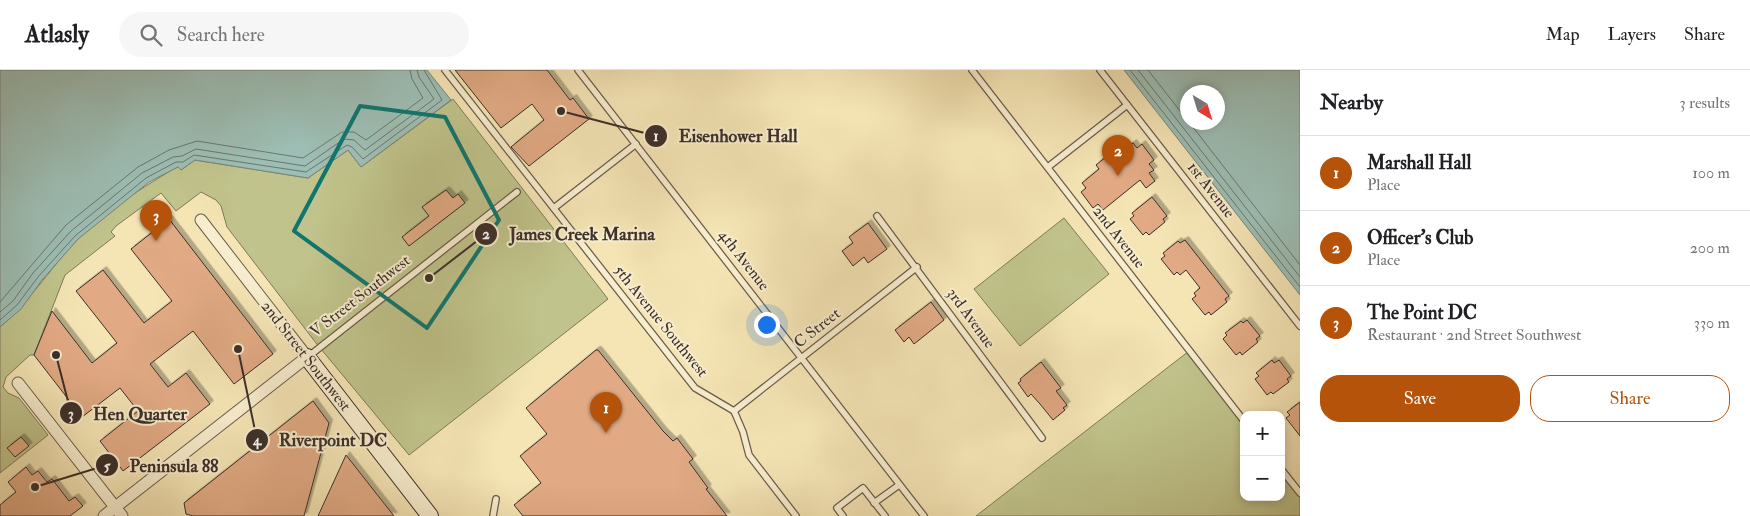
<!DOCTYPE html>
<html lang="en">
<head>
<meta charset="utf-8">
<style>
  :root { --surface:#fff; --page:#f6f6f6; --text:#202124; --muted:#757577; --line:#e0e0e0; --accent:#b45309 }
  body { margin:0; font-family:"IM FELL Double Pica",serif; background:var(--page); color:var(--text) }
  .controls { position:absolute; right:15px; bottom:15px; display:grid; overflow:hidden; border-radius:10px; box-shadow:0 2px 8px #0003 }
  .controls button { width:45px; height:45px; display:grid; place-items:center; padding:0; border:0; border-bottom:1px solid var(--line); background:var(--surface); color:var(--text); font:25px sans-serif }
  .compass { position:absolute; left:1180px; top:15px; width:45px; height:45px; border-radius:50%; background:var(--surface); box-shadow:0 2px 8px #0003; rotate:142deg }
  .you { position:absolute; left:766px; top:254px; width:18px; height:18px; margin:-12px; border:4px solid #fff; border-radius:50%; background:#1a73e8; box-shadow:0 0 0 8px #1a73e833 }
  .badge { display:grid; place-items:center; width:32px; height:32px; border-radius:50%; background:var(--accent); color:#fff; font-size:16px; font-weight:700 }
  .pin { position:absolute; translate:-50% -41px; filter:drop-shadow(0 1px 2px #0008) }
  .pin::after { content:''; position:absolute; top:26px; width:18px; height:15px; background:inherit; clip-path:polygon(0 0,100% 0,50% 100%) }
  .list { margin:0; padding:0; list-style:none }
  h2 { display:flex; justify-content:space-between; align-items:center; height:65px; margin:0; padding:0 20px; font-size:21px }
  h2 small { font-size:16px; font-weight:400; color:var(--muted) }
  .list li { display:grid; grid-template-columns:32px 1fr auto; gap:15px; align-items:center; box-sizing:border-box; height:75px; padding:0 20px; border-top:1px solid var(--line) }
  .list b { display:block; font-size:19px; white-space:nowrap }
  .list p { margin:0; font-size:16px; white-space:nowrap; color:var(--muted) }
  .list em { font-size:16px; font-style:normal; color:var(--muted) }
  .actions { display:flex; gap:10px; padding:15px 20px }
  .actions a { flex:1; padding:11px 0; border:1px solid var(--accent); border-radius:20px; text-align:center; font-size:18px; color:var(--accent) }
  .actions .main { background:var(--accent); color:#fff }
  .icon { flex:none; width:28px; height:28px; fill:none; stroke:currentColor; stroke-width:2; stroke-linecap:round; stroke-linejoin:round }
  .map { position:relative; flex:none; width:1300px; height:446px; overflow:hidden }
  header { display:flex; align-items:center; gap:30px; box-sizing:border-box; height:70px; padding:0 25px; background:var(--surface); border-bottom:1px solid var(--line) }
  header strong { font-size:24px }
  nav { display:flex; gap:28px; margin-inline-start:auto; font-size:18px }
  .search { width:350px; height:45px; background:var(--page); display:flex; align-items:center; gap:12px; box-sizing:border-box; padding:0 18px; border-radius:28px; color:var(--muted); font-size:19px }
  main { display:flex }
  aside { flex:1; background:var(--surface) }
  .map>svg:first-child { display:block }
</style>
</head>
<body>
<header>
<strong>Atlasly</strong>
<div class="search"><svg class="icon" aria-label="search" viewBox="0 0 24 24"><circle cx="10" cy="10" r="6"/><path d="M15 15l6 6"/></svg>Search here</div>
<nav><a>Map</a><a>Layers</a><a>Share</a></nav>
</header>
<main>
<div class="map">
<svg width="1300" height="446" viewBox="0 0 1300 446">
  <defs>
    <filter id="shadow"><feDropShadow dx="3.5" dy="-3.5" stdDeviation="0" flood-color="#0004"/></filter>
  </defs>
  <rect width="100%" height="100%" fill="#f5e5b5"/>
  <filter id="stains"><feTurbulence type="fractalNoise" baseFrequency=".004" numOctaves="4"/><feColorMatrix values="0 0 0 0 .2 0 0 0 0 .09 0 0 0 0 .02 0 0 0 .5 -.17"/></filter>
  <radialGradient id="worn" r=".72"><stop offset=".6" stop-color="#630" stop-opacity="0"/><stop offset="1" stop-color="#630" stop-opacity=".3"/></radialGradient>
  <g fill="#c0c38b" stroke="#7e795a">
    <path d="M453,29L608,229L409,385L316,273L227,157L221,136L216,130L201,122L176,141L161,123L116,156L111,162L115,166L65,205L34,285H30L6,307L3,317L8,323L19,328L48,365L0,403V257C29,232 50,199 76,171C103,143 145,115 179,96L181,100L195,90L308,108L348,80L361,97Z"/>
    <path d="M1064,148L1109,204L1020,276L974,219Z"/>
    <path d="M1189,281L1244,351V427H1281V399L1300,423V446H976Z"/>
  </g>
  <g fill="#9dbeb4" stroke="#76857c" fill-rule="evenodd">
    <path d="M0,0H427L451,30L361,97L348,80L308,108L195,90L181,100L178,97L149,112L78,169L42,210L21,239L0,257Z"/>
    <path d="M1124,0H1300V225ZM1188,22H1218V52H1188Z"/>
  </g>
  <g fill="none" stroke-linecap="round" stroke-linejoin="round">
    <g stroke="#6c766e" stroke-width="1">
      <path d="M1130,0L1300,217"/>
      <path d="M1138,0L1300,207"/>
      <path d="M1148,0L1188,51"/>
      <path d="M1189,52L1300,195"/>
      <path d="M0,232L66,155L138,97L169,80L197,71L303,88L342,62H354L366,70L423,28L412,9L410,0"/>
      <path d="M0,242L13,231L33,203L71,161L142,103L173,87L182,86L196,79L305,96L344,69L354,70L365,80L434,29L419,7L417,0"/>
      <path d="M0,250L17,235L38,207L75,166L146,108L176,92H183L194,85L306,102L347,75L352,77L363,89L442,30L424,0"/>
    </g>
  </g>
  <g fill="#e1aa84" stroke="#3b2f29" filter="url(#shadow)">
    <path d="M455,0H547L570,30L573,28L589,49L529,96L511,77L544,50L532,34L501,58Z"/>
    <path d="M1133,73L1137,78L1142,74L1154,90L1149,94L1154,100L1149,103L1155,111L1146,118L1140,110L1103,140L1098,134L1093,138L1081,122L1086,118L1082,113L1099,99L1096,95L1112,82L1115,87Z"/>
    <path d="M446,120L453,128L458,124L465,133L409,176L402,167L429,146L422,137Z"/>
    <path d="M1152,127L1167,146L1163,149L1165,152L1149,165L1146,162L1143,165L1130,149L1134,146L1132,143Z"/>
    <path d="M169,149L273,284L234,314L193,261L150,294L168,317L186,303L210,334L123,401L100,371L138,341L120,318L82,347L34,285L52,241L92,293L117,273L76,221L103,200L144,253L172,231L131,179Z"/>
    <path d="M868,153L887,179L868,193L864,187L853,196L842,181L853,173L849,167Z"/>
    <path d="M1185,170L1229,226L1225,229L1227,232L1211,245L1209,242L1205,245L1192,229L1196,226L1194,223L1200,218L1186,200L1180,205L1177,202L1174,205L1161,189L1165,186L1163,183L1178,171L1180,173Z"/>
    <path d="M931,232L944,250L914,274L909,267L904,272L895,260Z"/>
    <path d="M1247,250L1260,266L1256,269L1258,272L1242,285L1240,282L1236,285L1223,269L1227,265L1225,263L1241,251L1243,253Z"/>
    <path d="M596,280H598L663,361L673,371L677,368L693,389L689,392L708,418L706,419L727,446H523L514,435L541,413L520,386L547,364L526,338Z"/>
    <path d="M1272,290L1274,293L1279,290L1291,306L1287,309L1289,312L1273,324L1271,322L1267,325L1255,309L1259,306L1256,303Z"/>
    <path d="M1041,292L1061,318L1056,321L1067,335L1063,338L1065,340L1053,350L1040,334L1031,324L1028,327L1018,313L1021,311L1020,309Z"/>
    <path d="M313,331L329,353L304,446H193L186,444L184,433Z"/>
    <path d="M1300,332V366L1286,348L1290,345L1287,342Z"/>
    <path d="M21,367L29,376L15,387L7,378Z"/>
    <path d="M346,385L394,446H318Z"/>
    <path d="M26,397L32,405L38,401L47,412L52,409L69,431L75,427L83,436L70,446H0V435L16,422L8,412Z"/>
  </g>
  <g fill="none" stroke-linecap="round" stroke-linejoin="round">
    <g stroke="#6a5c4c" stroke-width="8">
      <g id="lane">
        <path d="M445,0L695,318L734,341L743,362L749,385L796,446"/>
        <path d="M578,0L924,446"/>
        <path d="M972,0L1244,351"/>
        <path d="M1100,0L1300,256"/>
        <path d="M1048,97L1127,35"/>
        <path d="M554,138L636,74"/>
        <path d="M877,146L1042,368"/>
        <path d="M309,286L517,122"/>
        <path d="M734,341L917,197"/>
        <path d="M1281,399L1300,423"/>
        <path d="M874,433L899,415"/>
        <path d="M493,446L496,429"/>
        <path d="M843,446L837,438L863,418L885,446"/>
      </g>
    </g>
    <g stroke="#6a5c4c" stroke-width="13">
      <g id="street">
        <path d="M18,313L122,446"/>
        <path d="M104,446L307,287L201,150"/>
      </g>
    </g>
    <g stroke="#3b2f29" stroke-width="18">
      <path id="secondary" d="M307,287L430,446"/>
    </g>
    <use href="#lane" stroke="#f8eecf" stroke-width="5.5"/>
    <use href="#street" stroke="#f8eecf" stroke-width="11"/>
    <use href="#secondary" stroke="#f8eecf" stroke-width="16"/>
  </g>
  <path fill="none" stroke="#0f766e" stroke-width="4" stroke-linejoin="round" d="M360,36L445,47L499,150L427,258L294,161Z"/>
  <g text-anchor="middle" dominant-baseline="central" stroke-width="4" stroke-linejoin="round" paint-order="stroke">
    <g font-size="16" fill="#3b2f29" stroke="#f8eecf">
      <text transform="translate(1211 120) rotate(52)">1st Avenue</text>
      <text transform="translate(1119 167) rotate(52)">2nd Avenue</text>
      <text transform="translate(744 190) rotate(52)">4th Avenue</text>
      <text transform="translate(360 226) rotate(-38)">V Street Southwest</text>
      <text transform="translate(971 248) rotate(54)">3rd Avenue</text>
      <text transform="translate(661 251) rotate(51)">5th Avenue Southwest</text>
      <text transform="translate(817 258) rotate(-38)">C Street</text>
      <text transform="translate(306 286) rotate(52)">2nd Street Southwest</text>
    </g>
  </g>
  <path fill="none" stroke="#3b2f29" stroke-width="2" d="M561 41L656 66M429 208L486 164M56 285L71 343M238 279L257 370M35 417L107 395"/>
  <g fill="#3b2f29" stroke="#f8eecf" stroke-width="2">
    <circle cx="561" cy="41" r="5"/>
    <circle cx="429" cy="208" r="5"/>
    <circle cx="56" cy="285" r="5"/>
    <circle cx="238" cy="279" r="5"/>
    <circle cx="35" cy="417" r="5"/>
    <circle cx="656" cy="66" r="12"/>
    <circle cx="486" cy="164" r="12"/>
    <circle cx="71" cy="343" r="12"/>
    <circle cx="257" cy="370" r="12"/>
    <circle cx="107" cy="395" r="12"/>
  </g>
  <g font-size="15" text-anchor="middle" font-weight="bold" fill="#fff">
    <text x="656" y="71">1</text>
    <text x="486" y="169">2</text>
    <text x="71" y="349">3</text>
    <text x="257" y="375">4</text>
    <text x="107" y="401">5</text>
  </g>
  <g font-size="18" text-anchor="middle" font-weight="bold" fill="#3b2f29" stroke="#f8eecf" stroke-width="4" stroke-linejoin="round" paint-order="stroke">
    <text x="738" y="72">Eisenhower Hall</text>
    <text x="582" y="170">James Creek Marina</text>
    <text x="140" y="350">Hen Quarter</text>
    <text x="333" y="376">Riverpoint DC</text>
    <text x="174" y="402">Peninsula 88</text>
  </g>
  <rect width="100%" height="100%" filter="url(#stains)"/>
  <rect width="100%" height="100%" fill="url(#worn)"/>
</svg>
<div class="controls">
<button>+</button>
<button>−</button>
</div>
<svg class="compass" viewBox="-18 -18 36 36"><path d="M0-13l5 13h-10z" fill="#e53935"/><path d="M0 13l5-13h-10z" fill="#757577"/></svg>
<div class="you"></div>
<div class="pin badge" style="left:606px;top:363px">1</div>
<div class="pin badge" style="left:1118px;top:106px">2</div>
<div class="pin badge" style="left:156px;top:171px">3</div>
</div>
<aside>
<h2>Nearby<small>3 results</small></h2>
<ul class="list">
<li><span class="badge">1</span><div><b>Marshall Hall</b><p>Place</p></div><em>100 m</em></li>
<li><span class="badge">2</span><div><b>Officer's Club</b><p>Place</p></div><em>200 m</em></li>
<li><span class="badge">3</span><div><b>The Point DC</b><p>Restaurant · 2nd Street Southwest</p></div><em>330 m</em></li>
</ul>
<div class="actions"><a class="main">Save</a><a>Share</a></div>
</aside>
</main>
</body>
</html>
